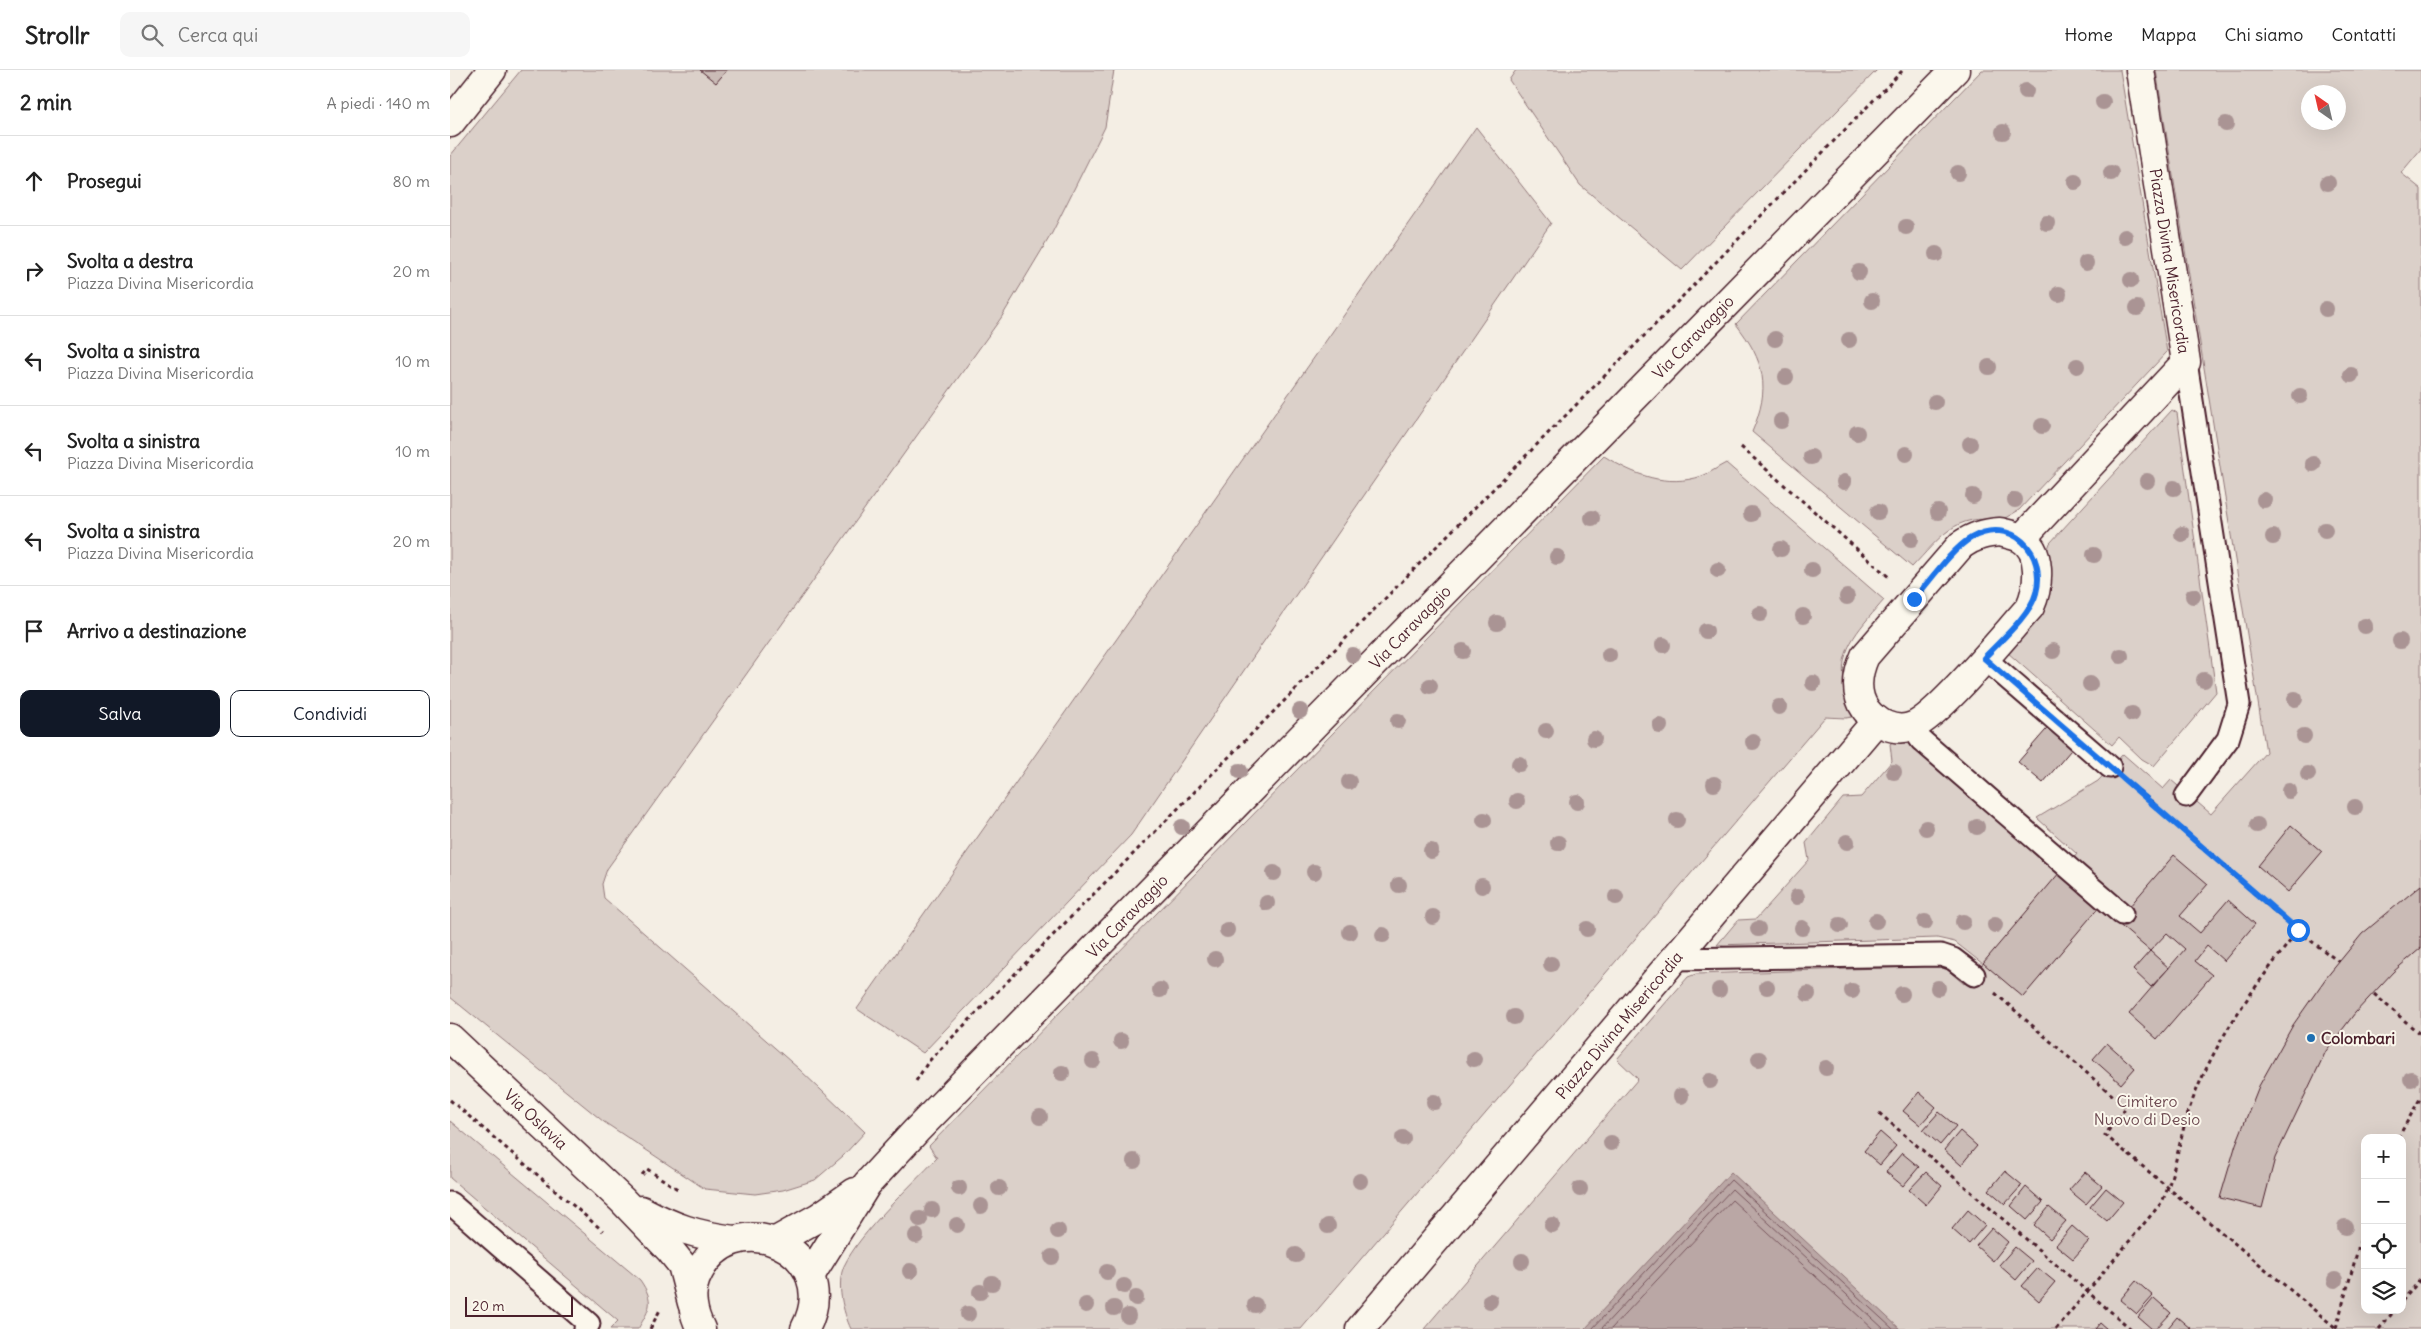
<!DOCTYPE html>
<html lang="it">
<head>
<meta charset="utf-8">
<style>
  :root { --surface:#fff; --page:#f6f6f6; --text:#222; --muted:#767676; --line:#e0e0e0; --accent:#111827 }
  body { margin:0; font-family:Delius,sans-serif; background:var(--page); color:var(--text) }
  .controls { position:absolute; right:15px; bottom:15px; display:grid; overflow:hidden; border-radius:10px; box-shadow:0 5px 20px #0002 }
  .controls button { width:45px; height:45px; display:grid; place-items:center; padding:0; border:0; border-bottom:1px solid var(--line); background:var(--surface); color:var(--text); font:25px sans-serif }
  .compass { position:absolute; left:1851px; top:15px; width:45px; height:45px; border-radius:50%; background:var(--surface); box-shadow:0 5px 20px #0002; rotate:326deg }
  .scale { position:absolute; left:15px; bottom:12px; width:108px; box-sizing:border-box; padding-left:5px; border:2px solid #4a1f2b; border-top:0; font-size:14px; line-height:18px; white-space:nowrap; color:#4a1f2b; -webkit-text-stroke:4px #fbf7ec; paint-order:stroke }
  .stop { position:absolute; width:15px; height:15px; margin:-11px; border:4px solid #1a73e8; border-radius:50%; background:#fff }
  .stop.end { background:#1a73e8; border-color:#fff; box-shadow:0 1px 5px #0008 }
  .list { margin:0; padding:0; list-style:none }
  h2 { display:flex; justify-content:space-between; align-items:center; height:65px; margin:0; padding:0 20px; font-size:21px }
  h2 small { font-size:16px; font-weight:400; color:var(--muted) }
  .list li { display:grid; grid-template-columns:32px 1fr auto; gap:15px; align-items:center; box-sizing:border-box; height:90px; padding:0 20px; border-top:1px solid var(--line) }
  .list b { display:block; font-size:19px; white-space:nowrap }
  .list p { margin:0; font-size:16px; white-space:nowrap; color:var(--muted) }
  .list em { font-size:16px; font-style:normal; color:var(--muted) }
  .actions { display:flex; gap:10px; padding:15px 20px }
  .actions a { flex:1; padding:11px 0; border:1px solid var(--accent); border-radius:10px; text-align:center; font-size:18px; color:var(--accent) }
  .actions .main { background:var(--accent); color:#fff }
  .icon { flex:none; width:28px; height:28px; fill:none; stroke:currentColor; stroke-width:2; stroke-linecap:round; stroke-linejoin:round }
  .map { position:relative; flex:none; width:1971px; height:1259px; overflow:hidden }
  header { display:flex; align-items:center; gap:30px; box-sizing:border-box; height:70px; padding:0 25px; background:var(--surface); border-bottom:1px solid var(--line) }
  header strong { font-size:24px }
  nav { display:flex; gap:28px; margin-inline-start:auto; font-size:18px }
  .search { width:350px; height:45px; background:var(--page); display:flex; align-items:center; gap:12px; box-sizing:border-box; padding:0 18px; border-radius:10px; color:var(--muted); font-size:19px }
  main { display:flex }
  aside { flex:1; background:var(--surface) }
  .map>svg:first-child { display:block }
</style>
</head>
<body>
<header>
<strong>Strollr</strong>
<div class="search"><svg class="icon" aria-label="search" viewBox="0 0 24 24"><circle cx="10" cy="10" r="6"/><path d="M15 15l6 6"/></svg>Cerca qui</div>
<nav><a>Home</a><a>Mappa</a><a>Chi siamo</a><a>Contatti</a></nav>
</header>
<main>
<aside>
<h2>2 min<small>A piedi · 140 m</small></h2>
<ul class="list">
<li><svg class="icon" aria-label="ahead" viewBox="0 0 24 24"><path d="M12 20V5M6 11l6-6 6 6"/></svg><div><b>Prosegui</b></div><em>80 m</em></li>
<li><svg class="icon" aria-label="right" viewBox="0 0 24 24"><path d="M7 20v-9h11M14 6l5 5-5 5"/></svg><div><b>Svolta a destra</b><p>Piazza Divina Misericordia</p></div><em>20 m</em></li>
<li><svg class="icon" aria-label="left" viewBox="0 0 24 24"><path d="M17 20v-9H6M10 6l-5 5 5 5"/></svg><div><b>Svolta a sinistra</b><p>Piazza Divina Misericordia</p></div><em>10 m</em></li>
<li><svg class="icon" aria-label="left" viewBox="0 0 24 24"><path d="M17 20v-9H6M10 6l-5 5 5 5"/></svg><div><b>Svolta a sinistra</b><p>Piazza Divina Misericordia</p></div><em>10 m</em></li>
<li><svg class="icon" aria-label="left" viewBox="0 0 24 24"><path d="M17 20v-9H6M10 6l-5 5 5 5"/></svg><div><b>Svolta a sinistra</b><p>Piazza Divina Misericordia</p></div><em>20 m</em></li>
<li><svg class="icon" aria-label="arrive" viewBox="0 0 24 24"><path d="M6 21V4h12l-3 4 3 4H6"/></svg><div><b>Arrivo a destinazione</b></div></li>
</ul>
<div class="actions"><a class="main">Salva</a><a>Condividi</a></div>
</aside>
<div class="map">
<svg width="1971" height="1259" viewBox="0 0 1971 1259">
  <rect width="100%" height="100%" fill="#f4eee4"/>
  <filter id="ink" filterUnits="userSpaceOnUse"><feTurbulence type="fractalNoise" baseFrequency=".02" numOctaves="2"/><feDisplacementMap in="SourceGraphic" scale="10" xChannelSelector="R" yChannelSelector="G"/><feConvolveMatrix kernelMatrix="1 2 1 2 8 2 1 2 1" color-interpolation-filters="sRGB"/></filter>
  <g filter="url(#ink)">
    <g fill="#dbd0c9" stroke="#92787a" fill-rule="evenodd">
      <path d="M71,0H664L655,57L602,163L551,248L157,799L152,814L154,828L349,999L415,1062L393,1086L365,1110L333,1120L305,1124L255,1119L154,1052L0,927V86Z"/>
      <path d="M1066,0H1427L1232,200L1130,115L1059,10Z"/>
      <path d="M1532,0H1670L1717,282L1569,440L1550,451C1505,442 1490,468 1462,497L1302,362C1321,318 1315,291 1286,254Z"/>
      <path d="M1706,0H1971V79L1951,103L1971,119V1259H974L1188,1009L1167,989L1238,907L1246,904L1493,896L1514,914L1533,894L1505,872L1487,868L1267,875L1288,850L1306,849L1359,790L1356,773L1393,728L1411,727L1442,691L1440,674L1453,664L1617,796L1627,784L1587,748L1648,711L1673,684L1713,719L1721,710L1761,744L1816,682ZM1858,22H1888V52H1858ZM1915,1068H1952V1240H1915Z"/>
      <path d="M1026,57L1101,153L681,765L473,983L407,939Z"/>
      <path d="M1722,340L1727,343L1766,622L1704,696L1692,689L1669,667L1662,675L1557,582L1594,534L1600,519L1594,490L1600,473Z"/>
      <path d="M1154,386C1184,405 1217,418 1252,406C1260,403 1268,397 1276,393L1434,530C1414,554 1386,579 1395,613C1398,624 1403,635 1408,646L1396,648L1375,647L851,1259H401C393,1242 386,1214 394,1196C410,1162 460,1117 487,1088L479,1076Z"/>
      <path d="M0,1051L190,1210C205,1232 200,1238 188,1259H160L168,1251L0,1108Z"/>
    </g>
    <path fill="#baa7a5" stroke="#8d7174" d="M1281,1102L1450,1259H1135Z"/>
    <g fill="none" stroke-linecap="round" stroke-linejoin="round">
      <g stroke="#77555c" stroke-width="1">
        <path d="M1142,1259L1281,1110L1443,1259"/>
        <path d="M1151,1259L1282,1119L1434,1259"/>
        <path d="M1161,1259L1282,1130L1423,1259"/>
      </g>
    </g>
    <g fill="#cabbb6" stroke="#4a1f2b">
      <path d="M250,0H277L266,13Z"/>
      <path d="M1602,653L1626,674L1593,713L1568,692Z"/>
      <path d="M1841,755L1872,782L1838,822L1808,796Z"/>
      <path d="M1724,785L1758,814L1730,846L1750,863L1778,830L1805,854L1774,891L1757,876L1745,891L1762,905L1707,969L1679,944L1735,879L1717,863L1700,881L1666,852Z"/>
      <path d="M1610,802L1650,836L1573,927L1533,893Z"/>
      <path d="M1971,815V878L1943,902L1905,943L1876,981L1825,1088L1812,1138L1770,1128L1786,1074L1809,1016L1843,955L1876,908L1912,864Z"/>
      <path d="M1700,881L1719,898L1701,917L1683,900Z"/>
      <path d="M1657,973L1685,998L1671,1014L1643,989Z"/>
      <path d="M1469,1022L1486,1037L1470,1055L1453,1041Z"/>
      <path d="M1489,1042L1506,1056L1490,1075L1473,1060Z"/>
      <path d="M1510,1061L1527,1076L1511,1095L1494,1080Z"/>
      <path d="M1430,1062L1446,1076L1430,1095L1414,1081Z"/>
      <path d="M1452,1083L1469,1097L1453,1116L1436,1102Z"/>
      <path d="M1555,1101L1572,1115L1555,1134L1539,1120Z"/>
      <path d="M1476,1102L1492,1116L1476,1135L1459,1120Z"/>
      <path d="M1635,1102L1652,1116L1636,1134L1619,1120Z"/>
      <path d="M1576,1117L1593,1132L1577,1150L1561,1136Z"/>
      <path d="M1656,1118L1673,1132L1657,1151L1640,1137Z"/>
      <path d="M1599,1137L1616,1151L1600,1169L1584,1155Z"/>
      <path d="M1518,1140L1535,1155L1519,1174L1502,1159Z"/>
      <path d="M1622,1156L1639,1171L1623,1189L1606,1175Z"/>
      <path d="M1542,1158L1558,1172L1543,1191L1526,1176Z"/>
      <path d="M1565,1177L1582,1191L1566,1210L1549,1195Z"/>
      <path d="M1588,1198L1605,1212L1589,1231L1572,1216Z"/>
      <path d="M1686,1211L1703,1226L1687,1244L1670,1230Z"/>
      <path d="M1704,1228L1721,1243L1706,1259H1702L1688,1247Z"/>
      <path d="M1727,1247L1741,1259H1717Z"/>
      <path d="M1650,1253L1657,1259H1645Z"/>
    </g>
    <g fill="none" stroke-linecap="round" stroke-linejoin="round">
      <g stroke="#4a1f2b" stroke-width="25">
        <g id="service">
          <path d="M1736,292L1789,634L1778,669L1736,726"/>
          <path d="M1534,588L1660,697"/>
          <path d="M1462,657L1471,670L1672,844"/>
          <path d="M1225,889L1491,885L1503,889L1524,905"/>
          <path d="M0,1133L139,1254L135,1259"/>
        </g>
      </g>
      <g stroke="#4a1f2b" stroke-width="31">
        <path id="pedestrian" d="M1550,462C1557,464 1564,465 1570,468C1593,480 1589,517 1580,537C1557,562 1486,650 1460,657C1444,662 1426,653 1416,640C1404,623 1407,604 1415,586L1511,475C1524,466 1535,463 1550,462Z"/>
      </g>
      <g stroke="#4a1f2b" stroke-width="31">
        <g id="minor">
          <path d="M0,53L42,0"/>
          <path d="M1572,468L1736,292L1690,0"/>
          <path d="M0,968L172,1130L220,1180L232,1195L242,1233"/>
          <path d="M191,1140C225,1158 246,1165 284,1170"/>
          <path d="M326,1171L369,1147L405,1122"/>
          <path d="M360,1206L417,1114L466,1061L1505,0"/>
          <path d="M251,1259C243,1244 239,1224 246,1208C281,1127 396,1181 355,1259"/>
          <path d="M910,1259L1427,650"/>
        </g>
      </g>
      <g stroke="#4a1f2b" stroke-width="3" stroke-dasharray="4 4" stroke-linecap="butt">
        <path d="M1291,377L1441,509"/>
        <path d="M1682,716L1708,737"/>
        <path d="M1848,861L1889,892"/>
        <path d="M1545,923L1676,1037L1655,1065L1887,1259"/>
        <path d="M1924,924L1971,965"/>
        <path d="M466,1011L478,992L1196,264L1453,0"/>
        <path d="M0,1030L153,1161"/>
        <path d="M1429,1043L1681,1259"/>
        <path d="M1948,1068L1971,1027"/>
        <path d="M192,1105L197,1099L229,1120"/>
        <path d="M1952,1231L1971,1209"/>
        <path d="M1886,1258L1915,1154"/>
        <path d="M200,1259L210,1240"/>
        <path d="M1606,1259L1712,1132C1726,1102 1729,1068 1740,1037C1765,969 1804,917 1848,861L1727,755"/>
        <path d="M1929,1259L1945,1240"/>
      </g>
      <use href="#service" stroke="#fbf7ec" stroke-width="21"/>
      <use href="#pedestrian" stroke="#fbf7ec" stroke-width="28"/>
      <use href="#minor" stroke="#fbf7ec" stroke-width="28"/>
    </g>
    <g fill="#aa9494">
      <circle cx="1576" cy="21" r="8"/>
      <circle cx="1653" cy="32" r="8"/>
      <circle cx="1776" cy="54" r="8"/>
      <circle cx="1553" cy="62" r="8"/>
      <circle cx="1508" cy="103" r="8"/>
      <circle cx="1661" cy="103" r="8"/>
      <circle cx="1625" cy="112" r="8"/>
      <circle cx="1878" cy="113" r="8"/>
      <circle cx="1597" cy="153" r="8"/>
      <circle cx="1456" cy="157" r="8"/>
      <circle cx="1675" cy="167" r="8"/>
      <circle cx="1486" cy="184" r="8"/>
      <circle cx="1636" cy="193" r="8"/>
      <circle cx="1409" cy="202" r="8"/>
      <circle cx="1681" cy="210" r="8"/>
      <circle cx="1609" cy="224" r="8"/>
      <circle cx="1422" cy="231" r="8"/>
      <circle cx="1687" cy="238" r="8"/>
      <circle cx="1876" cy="239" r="8"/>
      <circle cx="1325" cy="269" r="8"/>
      <circle cx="1399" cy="270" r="8"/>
      <circle cx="1627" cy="296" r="8"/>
      <circle cx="1539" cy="297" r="8"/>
      <circle cx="1901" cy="305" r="8"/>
      <circle cx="1336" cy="307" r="8"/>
      <circle cx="1850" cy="326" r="8"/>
      <circle cx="1485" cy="332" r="8"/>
      <circle cx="1331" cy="351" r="8"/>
      <circle cx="1592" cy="356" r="8"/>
      <circle cx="1407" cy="363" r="8"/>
      <circle cx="1520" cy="374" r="8"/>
      <circle cx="1456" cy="384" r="8"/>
      <circle cx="1361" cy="387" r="8"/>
      <circle cx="1863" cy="394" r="8"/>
      <circle cx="1697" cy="411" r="8"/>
      <circle cx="1394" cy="412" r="8"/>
      <circle cx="1724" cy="418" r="8"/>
      <circle cx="1523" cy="426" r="8"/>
      <circle cx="1565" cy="430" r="8"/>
      <circle cx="1814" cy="430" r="8"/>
      <circle cx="1428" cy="442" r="8"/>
      <circle cx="1488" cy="442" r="8"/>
      <circle cx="1301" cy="444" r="8"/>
      <circle cx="1142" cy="448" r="8"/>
      <circle cx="1875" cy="460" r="8"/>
      <circle cx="1732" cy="464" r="8"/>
      <circle cx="1823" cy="467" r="8"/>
      <circle cx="1461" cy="469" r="8"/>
      <circle cx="1331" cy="479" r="8"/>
      <circle cx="1644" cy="485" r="8"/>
      <circle cx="1107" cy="487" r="8"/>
      <circle cx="1268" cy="500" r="8"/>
      <circle cx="1362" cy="500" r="8"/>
      <circle cx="1743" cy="526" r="8"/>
      <circle cx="1397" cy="527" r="8"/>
      <circle cx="1310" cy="544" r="8"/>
      <circle cx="1353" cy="546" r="8"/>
      <circle cx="1047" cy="553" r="8"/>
      <circle cx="1915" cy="556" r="8"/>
      <circle cx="1256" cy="561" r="8"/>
      <circle cx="1950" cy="571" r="8"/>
      <circle cx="1213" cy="575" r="8"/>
      <circle cx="1013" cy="581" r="8"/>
      <circle cx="1603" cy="581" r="8"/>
      <circle cx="903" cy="585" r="8"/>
      <circle cx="1159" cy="585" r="8"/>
      <circle cx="1671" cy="586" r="8"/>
      <circle cx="1754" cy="610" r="8"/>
      <circle cx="1363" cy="613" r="8"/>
      <circle cx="1640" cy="614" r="8"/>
      <circle cx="980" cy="616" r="8"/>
      <circle cx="1845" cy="629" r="8"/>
      <circle cx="1329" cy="637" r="8"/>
      <circle cx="850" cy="641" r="8"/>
      <circle cx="1682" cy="644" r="8"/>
      <circle cx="948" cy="651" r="8"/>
      <circle cx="1210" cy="656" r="8"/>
      <circle cx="1096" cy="661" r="8"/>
      <circle cx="1854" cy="666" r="8"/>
      <circle cx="1144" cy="669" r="8"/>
      <circle cx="1303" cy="672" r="8"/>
      <circle cx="1069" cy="694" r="8"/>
      <circle cx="790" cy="701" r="8"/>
      <circle cx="1444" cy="702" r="8"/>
      <circle cx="1858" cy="704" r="8"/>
      <circle cx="899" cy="712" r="8"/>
      <circle cx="1264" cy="714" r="8"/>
      <circle cx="1839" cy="721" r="8"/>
      <circle cx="1067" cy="731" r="8"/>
      <circle cx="1127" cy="732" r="8"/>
      <circle cx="1905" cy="737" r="8"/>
      <circle cx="1034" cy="750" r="8"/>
      <circle cx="1227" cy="750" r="8"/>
      <circle cx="1807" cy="755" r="8"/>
      <circle cx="732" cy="757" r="8"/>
      <circle cx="1527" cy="757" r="8"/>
      <circle cx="1476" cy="758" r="8"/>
      <circle cx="1397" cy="772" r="8"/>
      <circle cx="1108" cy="773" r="8"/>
      <circle cx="981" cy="781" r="8"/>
      <circle cx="864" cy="802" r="8"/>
      <circle cx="824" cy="803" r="8"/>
      <circle cx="949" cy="815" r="8"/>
      <circle cx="1032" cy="816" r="8"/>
      <circle cx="1166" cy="827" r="8"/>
      <circle cx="1347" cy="827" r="8"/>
      <circle cx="817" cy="833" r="8"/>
      <circle cx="983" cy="847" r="8"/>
      <circle cx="1426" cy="851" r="8"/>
      <circle cx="1475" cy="852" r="8"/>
      <circle cx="1513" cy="852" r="8"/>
      <circle cx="1390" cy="855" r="8"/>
      <circle cx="1545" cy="855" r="8"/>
      <circle cx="1352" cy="858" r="8"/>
      <circle cx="1137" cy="859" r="8"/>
      <circle cx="1308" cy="859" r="8"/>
      <circle cx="777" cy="860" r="8"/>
      <circle cx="900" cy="862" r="8"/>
      <circle cx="933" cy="865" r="8"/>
      <circle cx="765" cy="889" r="8"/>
      <circle cx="1101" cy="894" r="8"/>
      <circle cx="1317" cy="917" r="8"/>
      <circle cx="1488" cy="918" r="8"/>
      <circle cx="710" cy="920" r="8"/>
      <circle cx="1269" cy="920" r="8"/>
      <circle cx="1402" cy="921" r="8"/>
      <circle cx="1358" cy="924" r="8"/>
      <circle cx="1452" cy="924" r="8"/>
      <circle cx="1064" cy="947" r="8"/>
      <circle cx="671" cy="971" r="8"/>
      <circle cx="1024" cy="989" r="8"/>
      <circle cx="1309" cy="989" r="8"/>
      <circle cx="643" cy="991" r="8"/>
      <circle cx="1376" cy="998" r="8"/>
      <circle cx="612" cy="1003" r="8"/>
      <circle cx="1961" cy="1009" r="8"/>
      <circle cx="1260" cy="1011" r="8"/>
      <circle cx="1231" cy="1026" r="8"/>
      <circle cx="984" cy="1032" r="8"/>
      <circle cx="590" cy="1047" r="8"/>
      <circle cx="953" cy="1068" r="8"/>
      <circle cx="1161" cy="1073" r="8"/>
      <circle cx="684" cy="1091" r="8"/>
      <circle cx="910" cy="1111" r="8"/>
      <circle cx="509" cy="1118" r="8"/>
      <circle cx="549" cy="1118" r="8"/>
      <circle cx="1130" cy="1119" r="8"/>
      <circle cx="531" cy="1136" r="8"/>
      <circle cx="482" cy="1140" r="8"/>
      <circle cx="470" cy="1149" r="8"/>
      <circle cx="507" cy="1155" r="8"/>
      <circle cx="1102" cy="1155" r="8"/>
      <circle cx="878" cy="1156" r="8"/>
      <circle cx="1895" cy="1157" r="8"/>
      <circle cx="608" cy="1161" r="8"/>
      <circle cx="466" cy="1166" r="8"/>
      <circle cx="846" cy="1185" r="8"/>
      <circle cx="602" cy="1187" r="8"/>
      <circle cx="1072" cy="1191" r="8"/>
      <circle cx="460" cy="1201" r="8"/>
      <circle cx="657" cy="1202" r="8"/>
      <circle cx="1885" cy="1210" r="8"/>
      <circle cx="542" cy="1213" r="8"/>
      <circle cx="674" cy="1216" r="8"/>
      <circle cx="530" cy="1222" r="8"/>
      <circle cx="686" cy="1228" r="8"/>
      <circle cx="1040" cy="1231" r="8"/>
      <circle cx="636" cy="1235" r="8"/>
      <circle cx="805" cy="1235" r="8"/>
      <circle cx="664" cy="1238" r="8"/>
      <circle cx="518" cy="1244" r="8"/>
      <circle cx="678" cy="1246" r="8"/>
    </g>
  </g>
  <g fill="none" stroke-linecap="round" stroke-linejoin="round" filter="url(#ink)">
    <path stroke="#1a73e8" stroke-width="6" d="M1464,529C1479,512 1503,478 1521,468C1561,445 1597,482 1586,523C1581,544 1549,572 1534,588L1848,860"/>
  </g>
  <circle fill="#1f6fb2" stroke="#fbf7ec" stroke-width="2" cx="1861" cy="968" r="5"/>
  <g text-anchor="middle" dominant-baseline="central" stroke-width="4" stroke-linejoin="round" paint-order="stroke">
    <g font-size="16" fill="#4a1f2b" stroke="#fbf7ec">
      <text transform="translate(1720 191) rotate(81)">Piazza Divina Misericordia</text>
      <text transform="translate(1243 267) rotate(-46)">Via Caravaggio</text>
      <text transform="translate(960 557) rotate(-46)">Via Caravaggio</text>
      <text transform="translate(677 846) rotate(-46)">Via Caravaggio</text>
      <text transform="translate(1169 955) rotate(-50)">Piazza Divina Misericordia</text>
      <text transform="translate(86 1049) rotate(43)">Via Oslavia</text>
    </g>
    <g font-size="16" font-weight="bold" fill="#4a1f2b" stroke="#fbf7ec" text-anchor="start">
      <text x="1871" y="968">Colombari</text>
    </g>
    <g font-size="16" fill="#6e4b52" stroke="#fbf7ec">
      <text x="1697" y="1031">Cimitero<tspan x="1697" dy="18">Nuovo di Desio</tspan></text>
    </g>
  </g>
</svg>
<div class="controls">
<button>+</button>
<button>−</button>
<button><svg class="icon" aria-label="locate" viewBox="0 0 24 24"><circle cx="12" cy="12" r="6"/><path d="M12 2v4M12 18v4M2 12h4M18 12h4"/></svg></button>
<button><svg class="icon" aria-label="layers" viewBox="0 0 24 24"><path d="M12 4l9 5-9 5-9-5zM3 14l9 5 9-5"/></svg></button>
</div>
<svg class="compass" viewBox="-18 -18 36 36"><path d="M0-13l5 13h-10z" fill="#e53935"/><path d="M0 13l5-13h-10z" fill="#767676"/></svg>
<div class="scale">20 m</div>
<div class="stop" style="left:1848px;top:860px"></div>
<div class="stop end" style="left:1464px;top:529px"></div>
</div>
</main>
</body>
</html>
